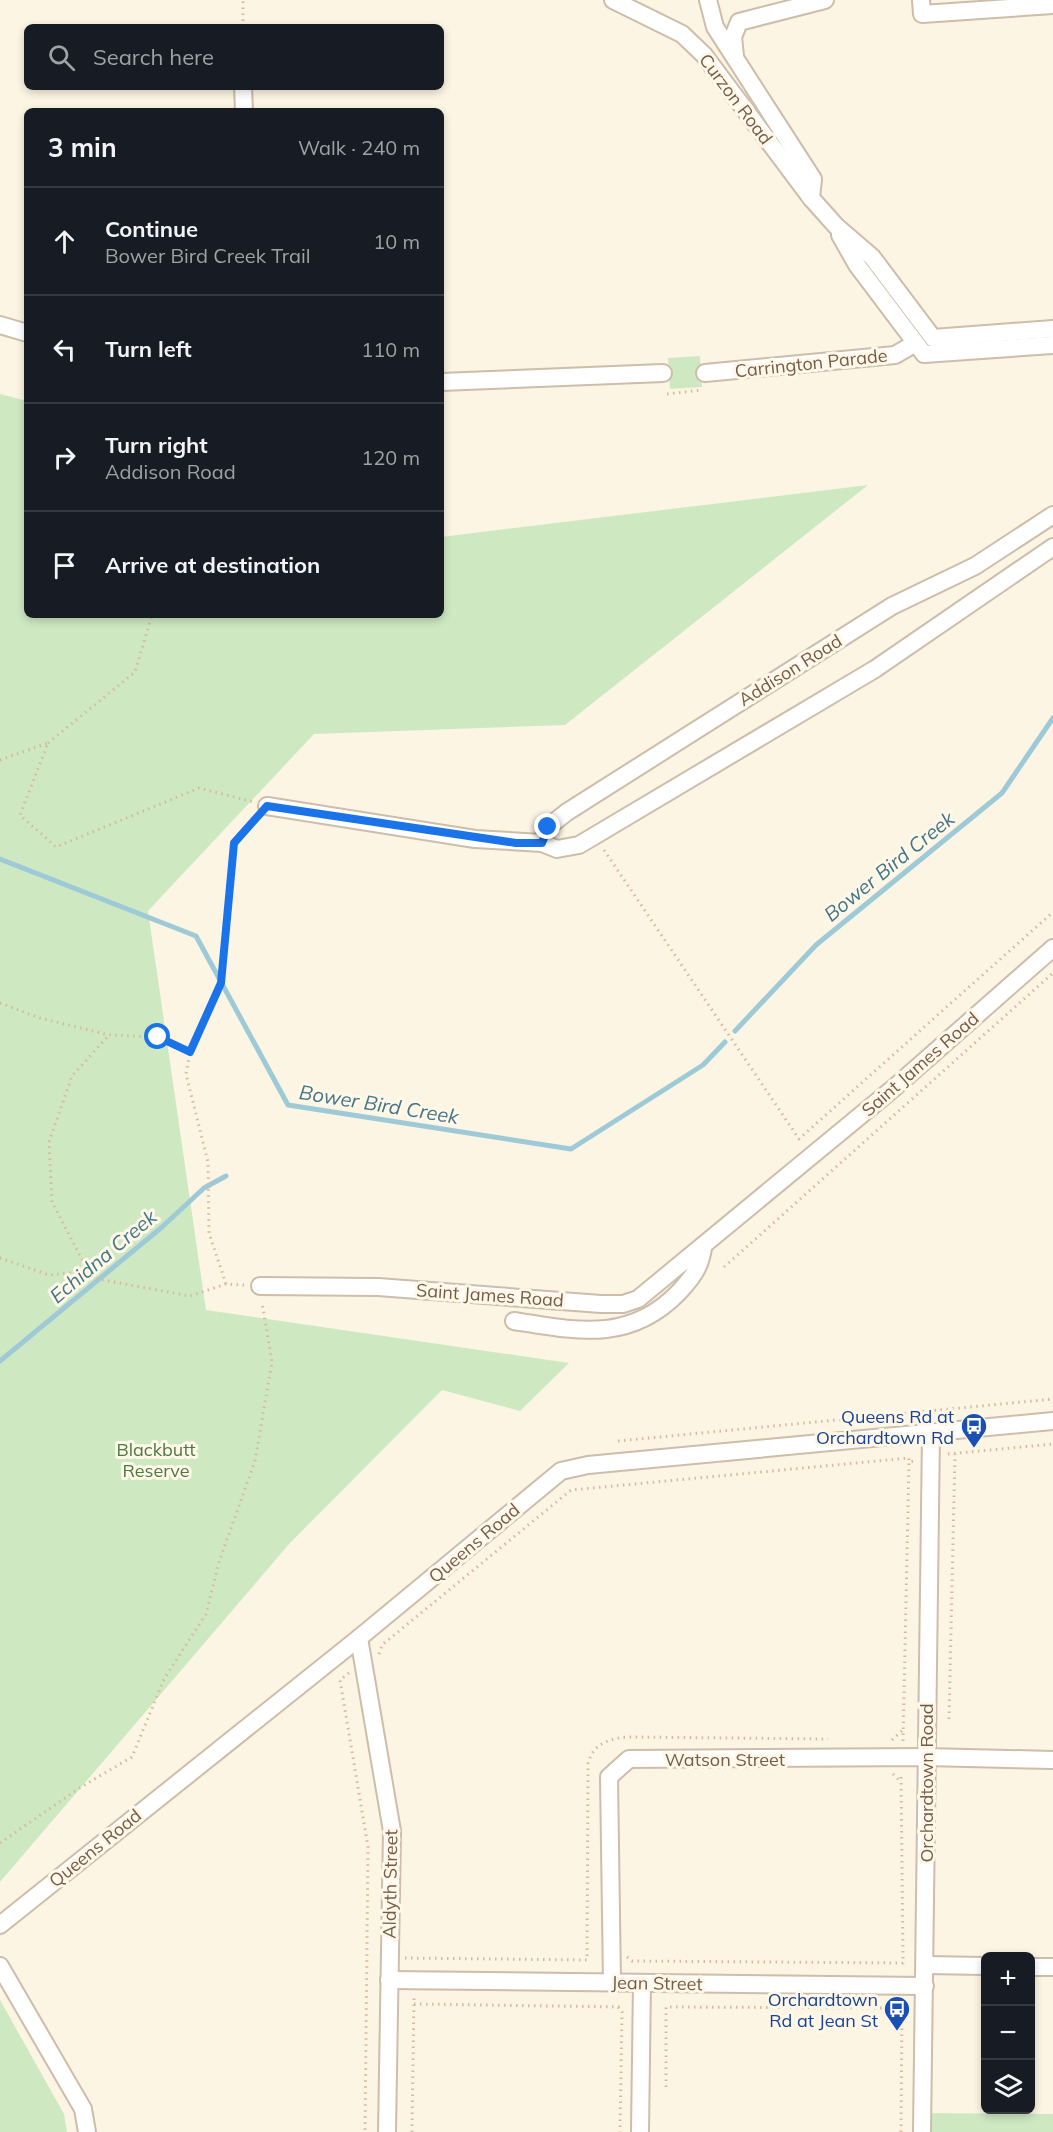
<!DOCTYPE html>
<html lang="en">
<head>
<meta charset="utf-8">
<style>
  :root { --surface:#171b24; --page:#242831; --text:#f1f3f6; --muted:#9ea1a6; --line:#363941 }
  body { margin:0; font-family:Mulish,sans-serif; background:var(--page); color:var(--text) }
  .controls { position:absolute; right:18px; bottom:18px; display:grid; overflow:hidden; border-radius:9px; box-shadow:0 3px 9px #0003 }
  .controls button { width:54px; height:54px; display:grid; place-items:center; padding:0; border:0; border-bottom:2px solid var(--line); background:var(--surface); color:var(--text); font:30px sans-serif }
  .stop { position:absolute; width:18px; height:18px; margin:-14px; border:4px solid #1a73e8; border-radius:50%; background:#fff }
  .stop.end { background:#1a73e8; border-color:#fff; box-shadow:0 2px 6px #0008 }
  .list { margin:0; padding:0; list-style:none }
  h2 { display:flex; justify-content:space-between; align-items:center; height:78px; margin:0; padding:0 24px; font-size:26px }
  h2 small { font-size:20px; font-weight:400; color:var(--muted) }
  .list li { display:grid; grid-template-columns:39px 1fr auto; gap:18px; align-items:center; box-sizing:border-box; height:108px; padding:0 24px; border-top:2px solid var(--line) }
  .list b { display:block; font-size:22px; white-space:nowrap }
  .list p { margin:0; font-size:20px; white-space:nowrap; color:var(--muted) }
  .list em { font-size:20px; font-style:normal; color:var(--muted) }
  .icon { flex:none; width:33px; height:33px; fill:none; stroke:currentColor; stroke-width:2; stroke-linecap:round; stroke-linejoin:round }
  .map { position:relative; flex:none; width:1053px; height:2132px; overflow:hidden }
  .search { position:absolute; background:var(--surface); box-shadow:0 3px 9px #0003; left:24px; top:24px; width:420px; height:66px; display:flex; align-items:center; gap:15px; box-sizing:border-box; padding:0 21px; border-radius:9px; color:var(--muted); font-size:22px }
  .panel { position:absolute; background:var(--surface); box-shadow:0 3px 9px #0003; left:24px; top:108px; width:420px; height:510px; border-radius:9px }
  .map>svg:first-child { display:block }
</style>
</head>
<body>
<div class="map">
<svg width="1053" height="2132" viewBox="0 0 1053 2132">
  <rect width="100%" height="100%" fill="#fcf5e3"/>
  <g fill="#cee9c2">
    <path d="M700,356L702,387L670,389L668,358Z"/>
    <path d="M0,394L27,401V615H441V537L868,485L565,725L314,734L148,911L206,1310L569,1363L520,1411L442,1390L290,1543L0,1882Z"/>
    <path d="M0,2000L64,2114L67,2132H0Z"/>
    <path d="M922,2113L1053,2114V2132H922Z"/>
  </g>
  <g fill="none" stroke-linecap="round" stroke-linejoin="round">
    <g stroke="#9ec9d7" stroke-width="5">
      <path d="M0,859L196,936L288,1105L571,1149L703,1065L725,1042"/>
      <path d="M735,1031L816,945L1002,793L1053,718"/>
      <path d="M0,1361L162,1227L204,1188L226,1176"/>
    </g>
    <g stroke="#cdbdaa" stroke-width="20">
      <g id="minor">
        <path d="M613,0L682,34L704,55L811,198L836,226L872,257L933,338L1053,329"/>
        <path d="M708,0L715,27L813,179L811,198"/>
        <path d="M921,0L922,14L1053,5"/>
        <path d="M735,56L733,37L739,22L825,0"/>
        <path d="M243,87L244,111"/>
        <path d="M840,235L857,265L924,354L1053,345"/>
        <path d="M0,325L27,333"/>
        <path d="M705,373L895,355L914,344"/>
        <path d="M441,382L663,373"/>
        <path d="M267,806L475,839L542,843L557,849L579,845L875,669L1053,547"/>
        <path d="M542,843L548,827L567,812L892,606L975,566L1053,515"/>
        <path d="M260,1286L378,1287L601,1304H623L638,1299L895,1087L1053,948"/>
        <path d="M514,1321C577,1331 630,1343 679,1292C692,1278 700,1268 703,1248"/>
        <path d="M359,1638L392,1831L387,2132"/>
        <path d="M0,1925L359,1638L561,1471L588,1465L1053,1421"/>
        <path d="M925,1965L986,1966"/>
        <path d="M0,1966L83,2109L87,2132"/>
        <path d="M1030,1967H1053"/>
        <path d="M389,1980L925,1986"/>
        <path d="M612,1983L609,1777L629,1759L926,1757L1053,1760"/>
        <path d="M640,2132L642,1983"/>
        <path d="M922,2132L931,1433"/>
      </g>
    </g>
    <g stroke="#d6b99e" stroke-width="3" stroke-dasharray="1.5 4.5" stroke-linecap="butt">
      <path d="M243,27V0"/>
      <path d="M667,394L702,390"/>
      <path d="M48,743L135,672L152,615"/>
      <path d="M0,760L48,743L20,815L56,847L199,788L254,802"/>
      <path d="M604,850L799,1139L1053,912"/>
      <path d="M0,1003L40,1018L109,1035L158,1037L190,1052"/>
      <path d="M0,1258L49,1275L88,1271L98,1279L190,1296L226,1284L244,1285"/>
      <path d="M724,1267L1053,973"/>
      <path d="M88,1271L52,1202L49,1142L72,1076L109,1035"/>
      <path d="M226,1284L209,1233L208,1162L186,1074L190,1052L221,983L234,843L258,816"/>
      <path d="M618,1441L1053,1399"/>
      <path d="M948,1454L1053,1444"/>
      <path d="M379,1654L382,1645L571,1490L909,1458V1462L914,1461"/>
      <path d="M349,1673L340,1680L368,1847L365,2132"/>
      <path d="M949,1719L955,1454"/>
      <path d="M892,1740L904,1729"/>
      <path d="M903,1741L909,1462"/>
      <path d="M893,1774L901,1782"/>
      <path d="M0,1843L81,1787L132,1757L164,1679L206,1614L219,1562L255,1461L272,1362L262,1303"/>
      <path d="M627,1957L632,1961L903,1963L901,1774"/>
      <path d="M405,1958L587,1960L588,1764C593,1743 610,1738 630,1737L828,1739"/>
      <path d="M414,2004L623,2007"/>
      <path d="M618,2007L622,2012L620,2132"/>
      <path d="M666,2087V2007L902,2008V2003"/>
      <path d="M412,2132L414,1998"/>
      <path d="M901,2132L902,2008"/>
    </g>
    <use href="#minor" stroke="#fff" stroke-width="16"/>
  </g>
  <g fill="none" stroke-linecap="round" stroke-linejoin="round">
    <path stroke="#1a73e8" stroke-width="8" d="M158,1037L190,1052L221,983L234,843L267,806L516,843H542L548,827"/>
  </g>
  <defs>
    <g id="bus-pin" transform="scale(1.35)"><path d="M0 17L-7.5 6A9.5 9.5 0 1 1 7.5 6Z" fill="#1a4fb4" stroke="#fff8e9"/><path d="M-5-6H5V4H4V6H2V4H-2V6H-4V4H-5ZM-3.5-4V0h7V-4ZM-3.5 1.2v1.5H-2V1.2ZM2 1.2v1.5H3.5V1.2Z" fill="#fff"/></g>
  </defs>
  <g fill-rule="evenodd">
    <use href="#bus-pin" x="974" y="1426"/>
    <use href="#bus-pin" x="897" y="2009"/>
  </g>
  <g text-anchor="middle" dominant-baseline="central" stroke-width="6" stroke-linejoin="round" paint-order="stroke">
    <g font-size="18" fill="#745c49" stroke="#fff8e9">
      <text transform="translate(736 99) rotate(53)">Curzon Road</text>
      <text transform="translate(811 363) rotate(-6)">Carrington Parade</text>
      <text transform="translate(790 670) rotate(-32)">Addison Road</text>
      <text transform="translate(920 1064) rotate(-41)">Saint James Road</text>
      <text transform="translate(490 1295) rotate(4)">Saint James Road</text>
      <text transform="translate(474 1543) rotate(-40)">Queens Road</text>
      <text x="725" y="1759">Watson Street</text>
      <text transform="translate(926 1783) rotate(-90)">Orchardtown Road</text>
      <text transform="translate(95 1848) rotate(-39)">Queens Road</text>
      <text transform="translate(390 1884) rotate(-89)">Aldyth Street</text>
      <text transform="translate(657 1983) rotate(1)">Jean Street</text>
    </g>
    <g font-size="18" fill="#164399" stroke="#fff8e9" text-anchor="end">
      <text x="954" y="1416">Queens Rd at<tspan x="954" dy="21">Orchardtown Rd</tspan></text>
      <text x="878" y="1999">Orchardtown<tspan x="878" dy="21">Rd at Jean St</tspan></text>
    </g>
    <g font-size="18" fill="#4c7942" stroke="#fff8e9">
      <text x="156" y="1449">Blackbutt<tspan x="156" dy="21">Reserve</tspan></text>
    </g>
    <g font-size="20" font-style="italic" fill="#437587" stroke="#fff8e9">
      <text transform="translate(889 866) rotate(-39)">Bower Bird Creek</text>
      <text transform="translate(379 1104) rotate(9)">Bower Bird Creek</text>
      <text transform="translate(103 1256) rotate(-40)">Echidna Creek</text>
    </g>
  </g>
</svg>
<div class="controls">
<button>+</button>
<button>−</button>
<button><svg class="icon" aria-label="layers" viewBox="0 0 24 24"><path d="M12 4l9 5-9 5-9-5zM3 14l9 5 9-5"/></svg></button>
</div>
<div class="stop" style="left:158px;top:1037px"></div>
<div class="stop end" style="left:548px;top:827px"></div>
<div class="search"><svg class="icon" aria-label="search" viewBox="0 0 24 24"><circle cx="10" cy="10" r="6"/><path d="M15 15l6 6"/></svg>Search here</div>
<section class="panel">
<h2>3 min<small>Walk · 240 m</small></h2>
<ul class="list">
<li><svg class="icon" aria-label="ahead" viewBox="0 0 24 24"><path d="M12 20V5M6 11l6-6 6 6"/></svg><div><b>Continue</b><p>Bower Bird Creek Trail</p></div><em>10 m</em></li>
<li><svg class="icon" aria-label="left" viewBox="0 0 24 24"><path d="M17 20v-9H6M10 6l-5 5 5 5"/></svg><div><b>Turn left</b></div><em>110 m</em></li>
<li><svg class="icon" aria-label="right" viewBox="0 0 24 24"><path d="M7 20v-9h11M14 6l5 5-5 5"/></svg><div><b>Turn right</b><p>Addison Road</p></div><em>120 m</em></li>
<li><svg class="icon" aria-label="arrive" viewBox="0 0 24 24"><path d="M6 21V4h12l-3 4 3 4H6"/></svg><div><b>Arrive at destination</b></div></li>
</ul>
</section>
</div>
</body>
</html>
